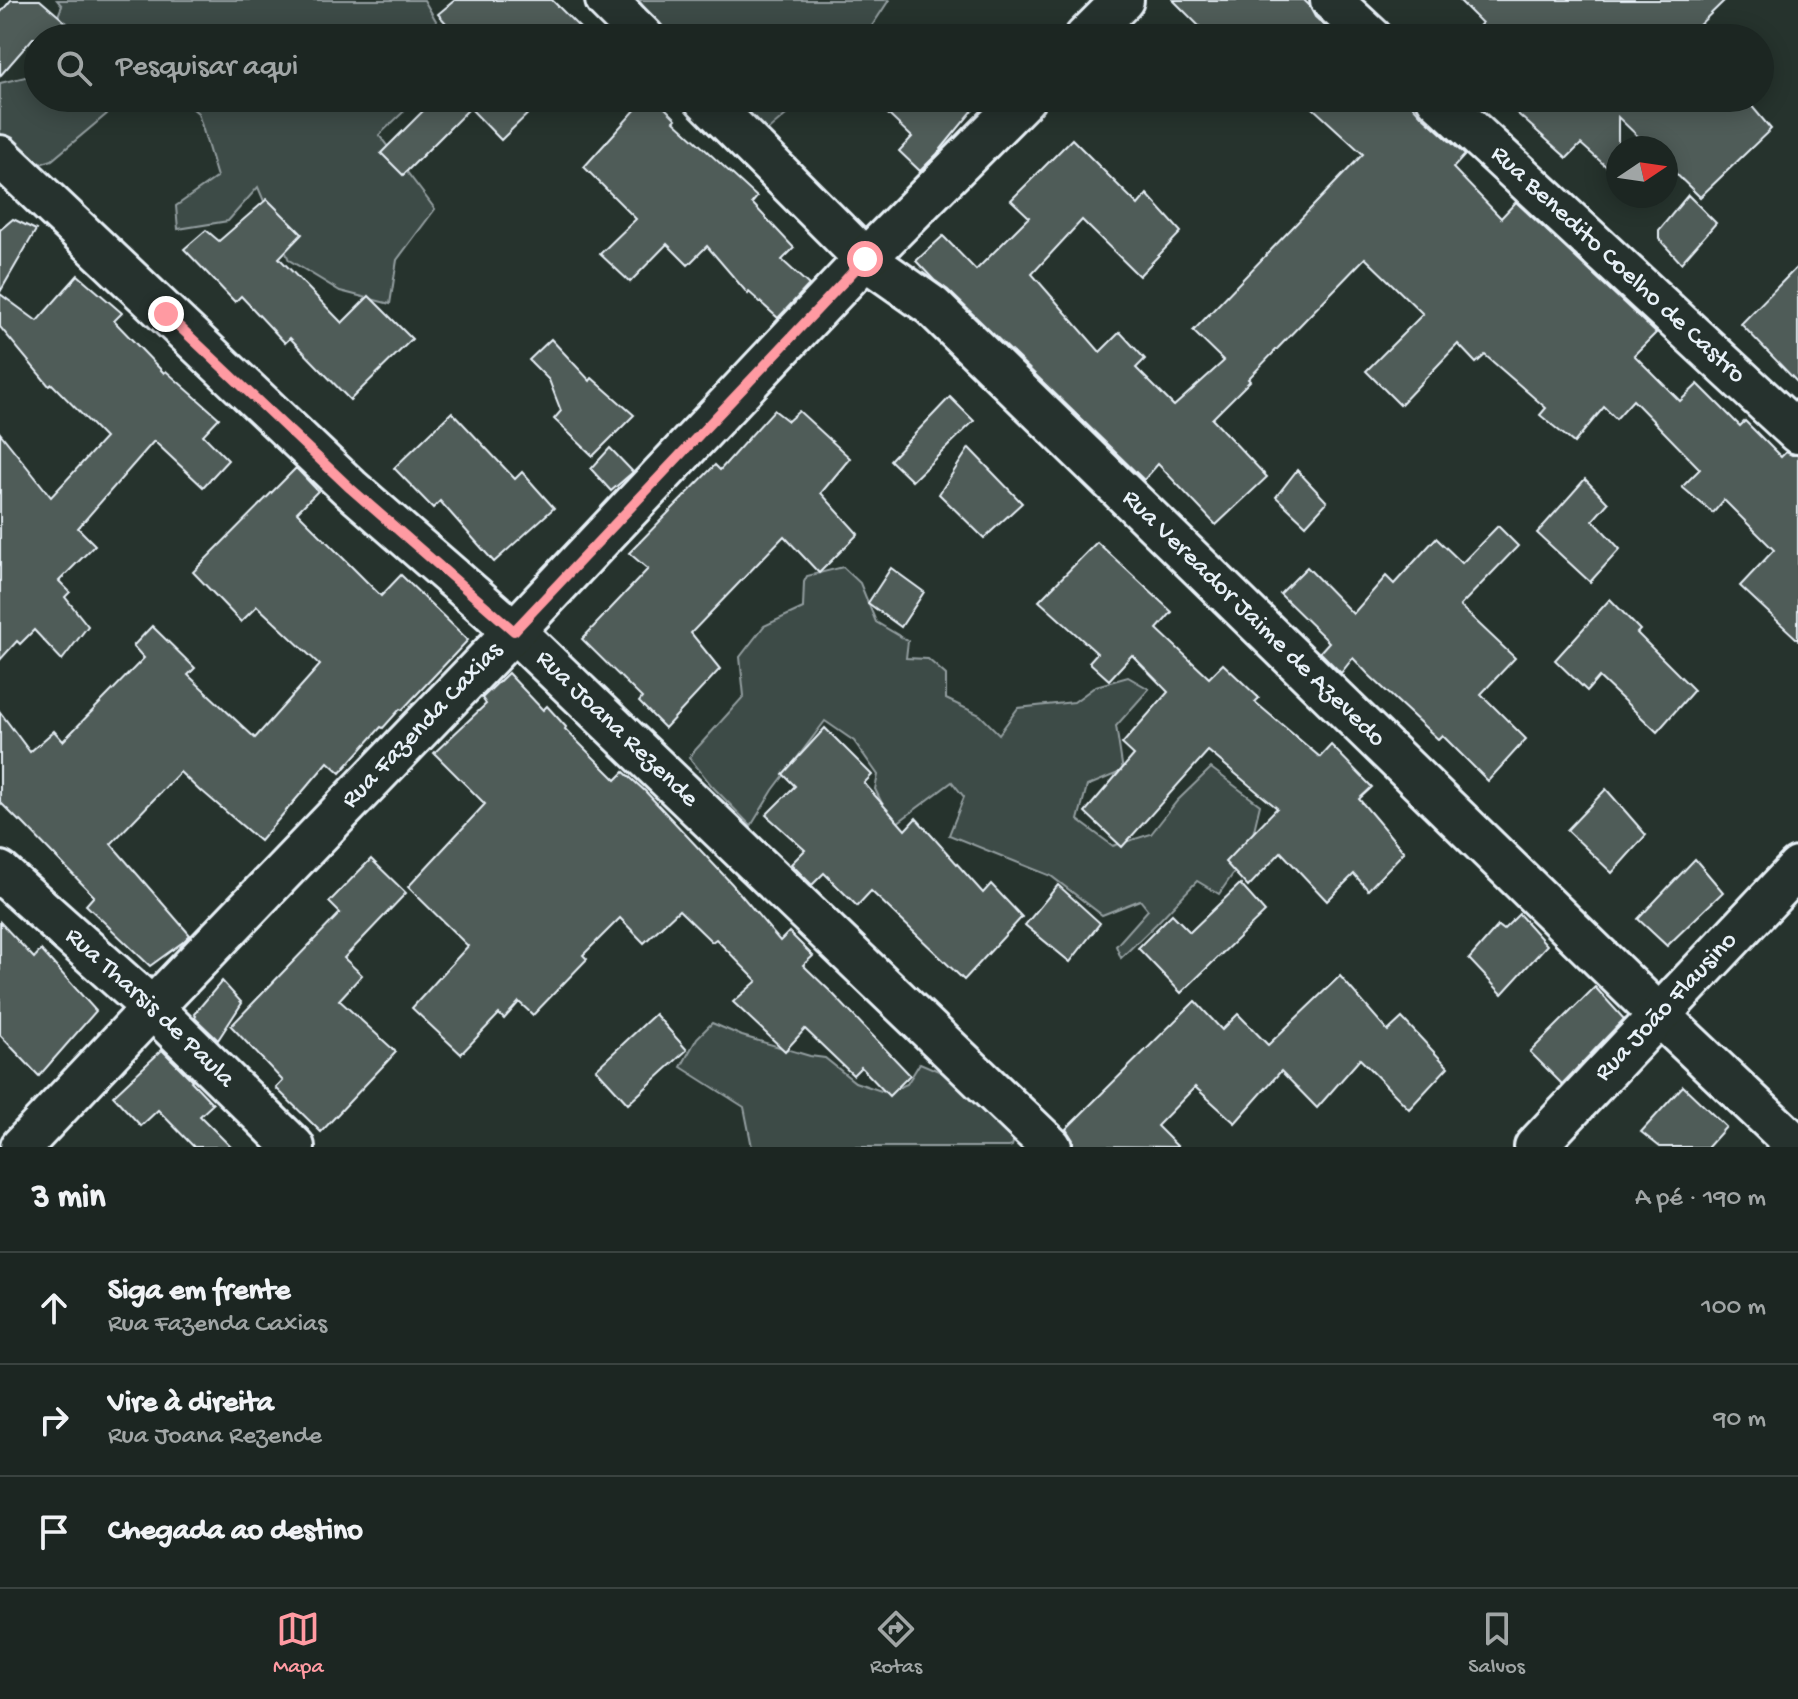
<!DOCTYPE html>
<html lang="pt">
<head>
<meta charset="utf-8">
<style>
  :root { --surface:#1c2622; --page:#29322f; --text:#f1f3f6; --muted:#a0a5a5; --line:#3a4340; --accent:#ff9aa2 }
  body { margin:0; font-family:"Gochi Hand",sans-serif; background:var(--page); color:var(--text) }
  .compass { position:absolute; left:1606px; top:136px; width:72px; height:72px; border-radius:50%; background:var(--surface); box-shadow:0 4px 20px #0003; rotate:77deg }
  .stop { position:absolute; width:24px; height:24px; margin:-18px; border:6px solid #ff9aa2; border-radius:50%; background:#fff }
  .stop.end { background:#ff9aa2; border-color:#fff; box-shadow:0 2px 8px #0008 }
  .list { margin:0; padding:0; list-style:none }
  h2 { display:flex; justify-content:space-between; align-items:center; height:104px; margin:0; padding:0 32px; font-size:34px }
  h2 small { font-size:26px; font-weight:400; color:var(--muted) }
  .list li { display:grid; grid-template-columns:52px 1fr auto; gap:24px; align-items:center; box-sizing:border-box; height:112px; padding:0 32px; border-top:2px solid var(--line) }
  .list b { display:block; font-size:30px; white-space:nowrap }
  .list p { margin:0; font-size:26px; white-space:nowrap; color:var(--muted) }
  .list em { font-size:26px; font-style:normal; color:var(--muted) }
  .icon { flex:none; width:44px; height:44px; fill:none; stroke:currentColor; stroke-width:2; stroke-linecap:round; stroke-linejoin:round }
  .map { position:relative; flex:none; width:1798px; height:1147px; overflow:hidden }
  .search { position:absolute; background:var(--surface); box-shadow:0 4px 20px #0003; left:24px; right:24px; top:24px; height:88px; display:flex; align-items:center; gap:20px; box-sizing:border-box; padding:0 28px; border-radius:44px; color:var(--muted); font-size:30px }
  .sheet { height:440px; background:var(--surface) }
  nav { display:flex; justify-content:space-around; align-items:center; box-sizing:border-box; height:112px; border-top:2px solid var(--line); background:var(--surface); font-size:22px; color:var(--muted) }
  nav a { display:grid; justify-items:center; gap:4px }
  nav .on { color:var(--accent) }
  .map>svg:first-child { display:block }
</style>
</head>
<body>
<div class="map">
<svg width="1798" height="1147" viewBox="0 0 1798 1147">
  <rect width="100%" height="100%" fill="#26332d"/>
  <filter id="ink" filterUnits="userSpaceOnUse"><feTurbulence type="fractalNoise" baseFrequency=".0125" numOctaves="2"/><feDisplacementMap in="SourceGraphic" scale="16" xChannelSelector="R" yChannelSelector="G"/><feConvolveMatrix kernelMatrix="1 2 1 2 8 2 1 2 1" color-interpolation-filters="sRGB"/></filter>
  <g filter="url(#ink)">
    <g fill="#3e4b47" stroke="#939ea0" stroke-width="2">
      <path d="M57,0H424L446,38H49L62,6Z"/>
      <path d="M639,0H889L864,38H667L661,33Z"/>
      <path d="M38,66V98H126L52,160L0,177V83L34,75Z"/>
      <path d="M180,98H418L379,135L435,209L397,260L390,304L340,291L289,260L258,187L228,221L178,229L176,206L217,177L198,113Z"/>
      <path d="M730,98H806L766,132Z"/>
      <path d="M843,567L860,583L876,622L908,641L906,658L928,659L946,675V699L980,715L999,734L1018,708L1074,702L1096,686L1128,677L1149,689L1116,726L1123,771L1087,786L1078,820L1113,846L1151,834L1177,801L1211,768L1260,805L1249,851L1219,894L1197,881L1156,924L1121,958L1116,946L1148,910L1140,900L1102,915L1051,876L949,835L964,797L952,782L893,826L875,789L878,775L854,741L825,721L773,790L751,826L712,786L689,757L744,696L740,657L764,626L803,608L804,582L807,576Z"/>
      <path d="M712,1023L742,1036L810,1056L825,1058L855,1082L887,1093L907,1084L920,1063L974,1086L1018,1124L1012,1146L1009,1147H752L744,1107L681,1067L697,1038Z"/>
    </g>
    <g fill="#505c59" stroke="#e8f1f8" stroke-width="2">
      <path d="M11,0H40L84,38H33L0,76V13Z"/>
      <path d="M455,0H552L590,38H459L438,14Z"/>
      <path d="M1173,0H1304L1309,5L1315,17L1338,38H1211Z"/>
      <path d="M1459,0H1725L1686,38H1468L1482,23Z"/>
      <path d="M436,98H544L501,140L470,108L403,175L381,153Z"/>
      <path d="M646,98H655L676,119L674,121L757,197L752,203L794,248L782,260L809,285L778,318L749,292L748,294L707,246L688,265L667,244L630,282L600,254L636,219L584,167Z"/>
      <path d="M871,98H983L937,154L920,171L899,151L912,137Z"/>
      <path d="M1302,98H1406L1421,115L1465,155L1453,168L1501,218L1516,202L1656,333L1634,355L1680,401L1698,384L1740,426L1745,421L1781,457L1786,452L1792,455H1798V640L1740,586L1774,550L1724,500L1713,513L1682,487L1700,469L1633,400L1616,419L1604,407L1574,443L1540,415L1546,408L1485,355L1476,363L1458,344L1400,405L1366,371L1423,314L1365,258L1248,379L1250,381L1212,419L1267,477L1216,525L1158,464L1144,480L948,290L934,280L916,261L943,236L976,270L1029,217L1011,200L1072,139L1138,205L1147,194L1181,232L1139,276L1082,220L1032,274L1100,352L1120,332L1145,359L1136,368L1174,406L1224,361L1193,331L1363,154Z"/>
      <path d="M1500,98H1745L1771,129L1700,197L1666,164V148H1650L1618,117V177L1581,144L1567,158Z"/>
      <path d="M1688,195L1716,223L1681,263L1659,239V230Z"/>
      <path d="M267,199L302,234L279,258L342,323L369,296L412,339L350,400L290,338L285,343L241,296L235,302L184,249L206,230L219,241Z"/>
      <path d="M13,219L36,230L0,292V230Z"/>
      <path d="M1798,266V383L1741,324Z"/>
      <path d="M78,275L122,313L114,321L164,373L166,371L219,418L203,435L228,460L203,487L154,441L78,528L95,545L59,581L70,592L65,597L88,626L62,660L34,630L20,644L17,641L0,660V433L51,497L105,438L52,384L49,386L0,327V294L37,321Z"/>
      <path d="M551,339L590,381L592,378L634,415L593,456L554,419L561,411L549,380L529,360Z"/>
      <path d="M950,397L974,421L912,481L890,460Z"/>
      <path d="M774,410L788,421L799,411L850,458L821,493L858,534L819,573L784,536L691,633L720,669L665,728L639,702L642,698L582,639L648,569L629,553L715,465L720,470Z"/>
      <path d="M452,412L515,479L522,472L554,508L494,562L440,501L433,508L394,468Z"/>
      <path d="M610,448L633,472L611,491L591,469Z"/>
      <path d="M969,448L1022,503L984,538L939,494Z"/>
      <path d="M296,468L318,491L297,512L381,596L401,575L468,640L402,710L400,709L383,728L381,727L340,773L328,762L260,841L202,791L201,792L180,772L111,844L190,935L183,942L150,966L86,905L94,896L20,820L19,821L0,802V712L30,752L54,731L63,741L144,658L133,646L152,626L195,668L188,675L255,738L320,665L257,606L241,622L193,572Z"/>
      <path d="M1297,470L1327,502L1306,525L1276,497Z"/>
      <path d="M1585,479L1608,503L1593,520L1620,549L1590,582L1537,533Z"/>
      <path d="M1498,526L1518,546L1460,606L1515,658L1481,694L1526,739L1488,781L1442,735L1438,739L1369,675L1353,658L1341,673L1320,652L1329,642L1280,594L1307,567L1353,614L1386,576L1394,584L1436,538L1462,563Z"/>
      <path d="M1097,542L1172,612L1157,629L1209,678L1223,664L1259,698L1255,702L1320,757L1331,745L1372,787L1359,799L1404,852L1368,890L1354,874L1327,901L1281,852L1248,887L1225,862L1277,808L1208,751L1122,847L1085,812L1134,755L1122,744L1168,692L1132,655L1109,680L1089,662L1097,653L1039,601Z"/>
      <path d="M891,568L924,592L901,627L868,603Z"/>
      <path d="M1610,599L1640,630L1637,633L1694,690L1657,732L1599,677L1587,691L1555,660Z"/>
      <path d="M508,673L543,710L547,706L566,727L565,729L616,780L624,772L645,791L732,884L780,941L789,932L813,956L803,965L832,993L910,1075L889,1096L861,1067L853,1075L805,1029L785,1051L733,1002L757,981L716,939L712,942L679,910L644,943L620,918L583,955L587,959L533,1015L519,1002L504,1019L499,1014L461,1054L412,1008L468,946L408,887L485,804L434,753L486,704L482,698Z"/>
      <path d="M825,728L872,775L864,783L905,830L916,818L983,893L991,884L1022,917L964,980L871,891L857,906L824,873L812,885L791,864L805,850L766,815L795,786L783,774Z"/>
      <path d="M1606,789L1646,835L1612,873L1567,830Z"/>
      <path d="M371,859L406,893L344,958L362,975L339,1000L396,1052L321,1132L276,1088L283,1081L231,1026L340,913L329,902Z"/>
      <path d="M1695,859L1723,892L1667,946L1638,919Z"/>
      <path d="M1240,884L1265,912L1181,993L1138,948L1172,914L1190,932Z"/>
      <path d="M1058,885L1100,923L1070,962L1025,925Z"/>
      <path d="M1519,914L1547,945L1502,994L1469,959L1498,926L1503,930Z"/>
      <path d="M0,922L34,958L41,950L96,1011L39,1076L0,1035Z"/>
      <path d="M1340,976L1388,1031L1402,1018L1448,1067L1409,1109L1360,1059L1317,1108L1281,1071L1235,1123L1195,1087L1157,1126L1178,1147L1073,1146V1140L1066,1129L1195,1001L1222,1030L1238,1014L1268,1045Z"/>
      <path d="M222,981L242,1003L218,1040L195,1018L196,1016L194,1014Z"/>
      <path d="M1595,987L1624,1019L1562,1084L1530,1052Z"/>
      <path d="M655,1014L687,1050L628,1104L596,1069Z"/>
      <path d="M162,1050L192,1080L191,1081L213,1104L200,1116L231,1147H194L158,1110L141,1126L113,1096Z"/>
      <path d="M1683,1086L1726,1127L1708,1147H1660L1641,1132Z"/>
    </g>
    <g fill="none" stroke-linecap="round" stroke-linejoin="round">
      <g stroke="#e8f1f8" stroke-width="46">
        <g id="minor">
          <path d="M606,0L644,38"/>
          <path d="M1331,0L1372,38"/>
          <path d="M1085,38L1123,0"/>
          <path id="s1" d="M704,98L865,259L932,306L1660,1016L1798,1147"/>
          <path id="s2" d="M1437,98L1798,433"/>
          <path id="s3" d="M0,156L350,488L514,631L1051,1147"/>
          <path id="s4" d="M0,872L152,1008L294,1147"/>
          <path id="s5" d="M21,1147L152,1008L514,631L865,259L1025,98"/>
          <path id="s6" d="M1535,1147L1798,868"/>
        </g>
      </g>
      <use href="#minor" stroke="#26332d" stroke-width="40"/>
    </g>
  </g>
  <g fill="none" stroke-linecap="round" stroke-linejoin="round" filter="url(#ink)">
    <path stroke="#ff9aa2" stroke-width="10" d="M166,314L350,488L514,631L865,259"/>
  </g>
  <g text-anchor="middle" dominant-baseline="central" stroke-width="6" stroke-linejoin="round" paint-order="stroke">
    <g font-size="26" fill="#e8f1f8" stroke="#26332d">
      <text stroke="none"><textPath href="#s2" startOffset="246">Rua Benedito Coelho de Castro</textPath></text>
      <text stroke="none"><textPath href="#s1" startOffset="758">Rua Vereador Jaime de Azevedo</textPath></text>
      <text stroke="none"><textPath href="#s5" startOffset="582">Rua Fazenda Caxias</textPath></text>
      <text stroke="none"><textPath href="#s3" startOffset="842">Rua Joana Rezende</textPath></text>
      <text stroke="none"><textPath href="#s4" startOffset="202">Rua Tharsis de Paula</textPath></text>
      <text stroke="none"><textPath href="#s6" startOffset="192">Rua João Flausino</textPath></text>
    </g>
  </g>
</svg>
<svg class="compass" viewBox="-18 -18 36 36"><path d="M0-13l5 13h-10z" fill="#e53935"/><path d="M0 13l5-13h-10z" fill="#a0a5a5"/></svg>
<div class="stop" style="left:865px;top:259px"></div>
<div class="stop end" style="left:166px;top:314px"></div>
<div class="search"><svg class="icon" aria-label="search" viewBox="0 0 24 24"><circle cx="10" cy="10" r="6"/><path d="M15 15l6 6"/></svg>Pesquisar aqui</div>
</div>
<section class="sheet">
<h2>3 min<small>A pé · 190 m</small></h2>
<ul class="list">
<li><svg class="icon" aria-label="ahead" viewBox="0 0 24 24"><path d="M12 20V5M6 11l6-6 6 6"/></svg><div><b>Siga em frente</b><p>Rua Fazenda Caxias</p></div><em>100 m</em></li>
<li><svg class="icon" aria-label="right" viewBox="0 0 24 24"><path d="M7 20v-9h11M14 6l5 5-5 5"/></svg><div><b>Vire à direita</b><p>Rua Joana Rezende</p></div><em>90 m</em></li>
<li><svg class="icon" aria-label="arrive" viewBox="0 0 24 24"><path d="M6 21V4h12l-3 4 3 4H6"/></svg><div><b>Chegada ao destino</b></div></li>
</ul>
</section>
<nav>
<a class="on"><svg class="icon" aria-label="map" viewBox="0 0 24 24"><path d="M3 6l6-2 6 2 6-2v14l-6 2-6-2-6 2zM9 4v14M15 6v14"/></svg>Mapa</a>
<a><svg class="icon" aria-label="directions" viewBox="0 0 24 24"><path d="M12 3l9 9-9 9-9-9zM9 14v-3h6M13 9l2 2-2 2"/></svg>Rotas</a>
<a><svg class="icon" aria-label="saved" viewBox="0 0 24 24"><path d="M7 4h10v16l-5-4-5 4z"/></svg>Salvos</a>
</nav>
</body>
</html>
